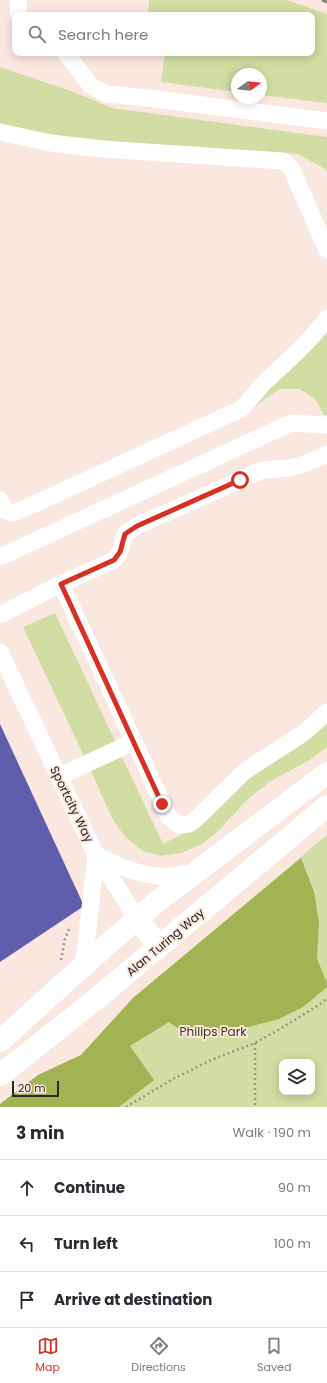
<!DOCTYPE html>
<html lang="en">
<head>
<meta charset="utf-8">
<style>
  :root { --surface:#fff; --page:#f7f7f7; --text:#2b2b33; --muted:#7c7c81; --line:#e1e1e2; --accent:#d93025 }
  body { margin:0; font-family:Poppins,sans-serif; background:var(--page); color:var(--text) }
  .controls { position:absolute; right:12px; bottom:12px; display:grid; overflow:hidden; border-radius:8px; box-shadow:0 2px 10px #0003 }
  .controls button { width:36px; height:36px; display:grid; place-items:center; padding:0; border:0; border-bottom:1px solid var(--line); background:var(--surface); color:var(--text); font:20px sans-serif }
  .compass { position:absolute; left:231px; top:68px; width:36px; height:36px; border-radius:50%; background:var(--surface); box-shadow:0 2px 10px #0003; rotate:75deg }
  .scale { position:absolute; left:12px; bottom:10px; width:47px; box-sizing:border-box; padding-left:4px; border:2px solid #2c2523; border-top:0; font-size:11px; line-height:14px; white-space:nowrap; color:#2c2523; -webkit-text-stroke:3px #fae7e0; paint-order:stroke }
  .stop { position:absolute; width:12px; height:12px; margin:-9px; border:3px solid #d93025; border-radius:50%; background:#fff }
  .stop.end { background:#d93025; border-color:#fff; box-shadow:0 1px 4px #0008 }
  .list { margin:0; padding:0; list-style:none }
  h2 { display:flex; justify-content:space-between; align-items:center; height:52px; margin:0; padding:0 16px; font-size:17px }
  h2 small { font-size:13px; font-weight:400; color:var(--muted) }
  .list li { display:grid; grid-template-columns:26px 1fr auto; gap:12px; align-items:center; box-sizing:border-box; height:56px; padding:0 16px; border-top:1px solid var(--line) }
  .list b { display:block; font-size:15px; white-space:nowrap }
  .list em { font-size:13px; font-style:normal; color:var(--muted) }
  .icon { flex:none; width:22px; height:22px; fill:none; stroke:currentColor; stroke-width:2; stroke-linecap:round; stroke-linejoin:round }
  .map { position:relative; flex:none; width:327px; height:1107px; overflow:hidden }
  .search { position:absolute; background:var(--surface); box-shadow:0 2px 10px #0003; left:12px; right:12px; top:12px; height:44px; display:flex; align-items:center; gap:10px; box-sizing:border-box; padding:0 14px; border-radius:8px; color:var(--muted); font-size:15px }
  .sheet { height:220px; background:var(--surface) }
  nav { display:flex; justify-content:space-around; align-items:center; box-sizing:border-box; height:56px; border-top:1px solid var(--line); background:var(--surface); font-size:11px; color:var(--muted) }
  nav a { display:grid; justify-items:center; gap:2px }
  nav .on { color:var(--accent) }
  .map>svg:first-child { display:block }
</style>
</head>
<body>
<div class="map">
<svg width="327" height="1107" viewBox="0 0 327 1107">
  <rect width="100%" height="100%" fill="#fae7e0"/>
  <g fill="#d1dda2" fill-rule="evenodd">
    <path d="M149,0H287L327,14V103L261,95V74H237V92L161,82L165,53H312V15H148Z"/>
    <path d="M0,67L74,92L112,108L327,137V171L322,167L298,154L187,148L42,135L0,124Z"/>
    <path d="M327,329V415H324L315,399L299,389H280L269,396L250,411L266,389L302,359Z"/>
    <path d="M55,613L115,741L84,756L23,627Z"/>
    <path d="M327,719V747L308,761L269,782L249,798L216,833L202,844L181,853L161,856L143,851L125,837L112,818L91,771L122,757L163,844L194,828L243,780Z"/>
    <path d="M327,835V1107H0V1104L38,1075L81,1055L133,998ZM282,1062H312V1092H282Z"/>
  </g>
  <path fill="#a2b353" d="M301,858L314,892L319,923L317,959L327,983V987L303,1007L279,1019L217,1035L179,1029L169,1022L130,1046L154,1080L119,1107H0V1104L38,1075L81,1055L133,998Z"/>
  <path fill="#5f5dac" d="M0,724L84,906L0,962Z"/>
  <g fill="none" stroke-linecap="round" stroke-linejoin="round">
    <g stroke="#a0938e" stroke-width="2.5" stroke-dasharray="2 3" stroke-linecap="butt">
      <path d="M61,960L65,939L69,929L72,928"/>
      <path d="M255,1043V1107"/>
      <path d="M126,1107L173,1079L211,1060L255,1043L285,1026L322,1003L327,998"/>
    </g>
    <g stroke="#fff" stroke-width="17">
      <path d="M18,0L19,15"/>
      <path d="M66,53L91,86L107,94L148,98L327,121"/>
      <path d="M0,132L51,143L102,149L283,161L291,168L327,250"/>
      <path d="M0,500L6,511L12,513L17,512L241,409C250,401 257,389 266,381C287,361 310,342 327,318"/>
      <path d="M0,557L291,423L327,425"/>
      <path d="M61,584L163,804L169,817L179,825L189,824L195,820L245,771L305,732L327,712"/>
      <path d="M0,615L61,584L114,560L120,552L125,534L137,526L260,471C269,469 278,469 288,468C302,466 315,460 327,454"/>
      <path d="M0,652L96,855L137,918"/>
      <path d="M58,777L133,742"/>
      <path d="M82,966L85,953L96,855C120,867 145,878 172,876C179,876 187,873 194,872"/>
    </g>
    <g stroke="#fff" stroke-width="22">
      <path d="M137,918L159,947"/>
      <path d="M0,1041L103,948L159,900L327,773"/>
      <path d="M0,1075L95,1000L327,806"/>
    </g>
    <path stroke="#8c807b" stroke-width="3" stroke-dasharray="8 4" stroke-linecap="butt" d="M322,0L327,2"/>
  </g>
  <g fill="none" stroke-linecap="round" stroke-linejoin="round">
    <path stroke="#d93025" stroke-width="5" d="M162,804L61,584L114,560L120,552L125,534L137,526L240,480"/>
  </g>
  <g text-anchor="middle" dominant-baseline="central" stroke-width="4" stroke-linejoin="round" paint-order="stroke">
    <g font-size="12" fill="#2c2523" stroke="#fae7e0">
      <text transform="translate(72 804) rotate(64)">Sportcity Way</text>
      <text transform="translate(165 942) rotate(-40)">Alan Turing Way</text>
    </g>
    <g font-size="12" fill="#363d15" stroke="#fae7e0">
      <text x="213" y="1031">Philips Park</text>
    </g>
  </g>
</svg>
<div class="controls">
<button><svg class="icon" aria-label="layers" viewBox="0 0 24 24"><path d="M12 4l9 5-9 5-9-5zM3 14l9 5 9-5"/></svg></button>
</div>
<svg class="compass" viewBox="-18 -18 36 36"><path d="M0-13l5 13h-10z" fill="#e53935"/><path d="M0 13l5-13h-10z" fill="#7c7c81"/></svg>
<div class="scale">20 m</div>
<div class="stop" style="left:240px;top:480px"></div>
<div class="stop end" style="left:162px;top:804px"></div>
<div class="search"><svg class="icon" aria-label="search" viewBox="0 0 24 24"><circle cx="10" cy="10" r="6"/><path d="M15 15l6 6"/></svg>Search here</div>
</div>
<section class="sheet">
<h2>3 min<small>Walk · 190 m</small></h2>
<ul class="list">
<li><svg class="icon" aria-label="ahead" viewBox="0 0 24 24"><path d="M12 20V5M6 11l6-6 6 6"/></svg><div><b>Continue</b></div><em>90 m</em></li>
<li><svg class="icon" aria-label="left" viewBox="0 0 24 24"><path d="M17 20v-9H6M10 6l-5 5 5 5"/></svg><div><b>Turn left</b></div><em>100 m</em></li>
<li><svg class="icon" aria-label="arrive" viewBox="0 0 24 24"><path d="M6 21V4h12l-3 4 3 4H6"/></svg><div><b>Arrive at destination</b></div></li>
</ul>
</section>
<nav>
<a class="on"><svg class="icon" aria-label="map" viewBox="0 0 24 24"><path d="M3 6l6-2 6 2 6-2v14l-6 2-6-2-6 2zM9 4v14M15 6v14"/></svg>Map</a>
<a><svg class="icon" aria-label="directions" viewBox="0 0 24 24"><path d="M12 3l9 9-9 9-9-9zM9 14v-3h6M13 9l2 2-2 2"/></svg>Directions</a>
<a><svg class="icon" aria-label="saved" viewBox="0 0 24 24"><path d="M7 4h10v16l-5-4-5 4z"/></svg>Saved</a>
</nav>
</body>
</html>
